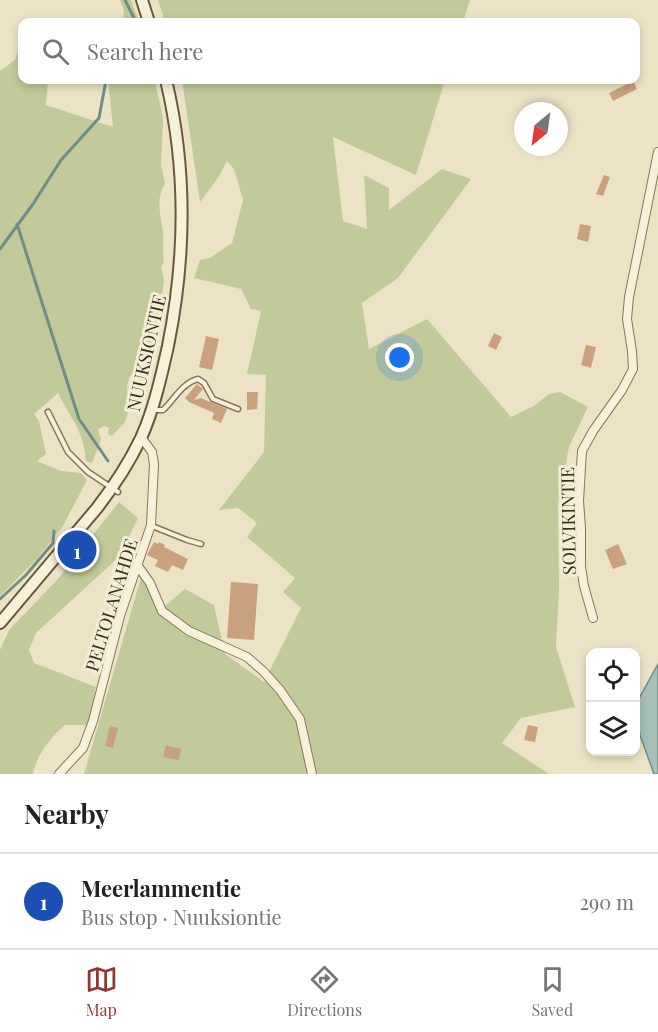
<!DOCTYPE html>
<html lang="en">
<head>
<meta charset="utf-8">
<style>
  :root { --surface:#fff; --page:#f2f2f2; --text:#222; --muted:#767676; --line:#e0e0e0; --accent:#933430 }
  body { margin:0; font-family:"Playfair Display",serif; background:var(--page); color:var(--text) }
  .controls { position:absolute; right:18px; bottom:18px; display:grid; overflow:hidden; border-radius:12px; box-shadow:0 3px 9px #0003 }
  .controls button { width:54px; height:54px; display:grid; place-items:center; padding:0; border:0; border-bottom:2px solid var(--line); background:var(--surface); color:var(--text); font:30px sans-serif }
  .compass { position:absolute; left:514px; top:102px; width:54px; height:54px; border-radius:50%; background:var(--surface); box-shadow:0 3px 9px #0003; rotate:209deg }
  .you { position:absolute; left:400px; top:358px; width:21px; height:21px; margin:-15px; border:4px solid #fff; border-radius:50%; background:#1a73e8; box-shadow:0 0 0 9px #1a73e833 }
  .badge { display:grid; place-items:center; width:39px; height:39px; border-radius:50%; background:var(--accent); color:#fff; font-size:20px; font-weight:700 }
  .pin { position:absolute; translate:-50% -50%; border:3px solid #fff; box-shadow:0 2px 6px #0006 }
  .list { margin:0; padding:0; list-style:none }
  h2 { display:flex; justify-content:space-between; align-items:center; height:78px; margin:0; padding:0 24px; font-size:26px }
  h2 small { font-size:20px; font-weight:400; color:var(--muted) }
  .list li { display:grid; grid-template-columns:39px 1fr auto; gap:18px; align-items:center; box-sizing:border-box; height:96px; padding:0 24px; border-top:2px solid var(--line) }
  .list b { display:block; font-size:22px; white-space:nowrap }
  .list p { margin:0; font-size:20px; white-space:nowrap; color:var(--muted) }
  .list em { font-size:20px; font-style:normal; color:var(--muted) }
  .icon { flex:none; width:33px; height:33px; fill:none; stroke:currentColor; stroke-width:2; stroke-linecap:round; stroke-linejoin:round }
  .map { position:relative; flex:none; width:658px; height:774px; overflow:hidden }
  .search { position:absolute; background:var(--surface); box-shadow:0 3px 9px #0003; left:18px; right:18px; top:18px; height:66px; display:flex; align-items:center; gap:15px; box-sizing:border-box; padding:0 21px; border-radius:12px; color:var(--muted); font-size:22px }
  .sheet { height:174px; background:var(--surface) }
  nav { display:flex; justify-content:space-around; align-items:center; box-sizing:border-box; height:84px; border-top:2px solid var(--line); background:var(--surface); font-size:16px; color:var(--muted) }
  nav a { display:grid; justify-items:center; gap:3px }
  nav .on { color:var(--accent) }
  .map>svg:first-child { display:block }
</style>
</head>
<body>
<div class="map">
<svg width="658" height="774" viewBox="0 0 658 774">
  <rect width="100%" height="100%" fill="#ece3c7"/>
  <g fill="#c2ca9b">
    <path d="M120,0H131L139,22H123L124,11Z"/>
    <path d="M158,0H470L463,22H165Z"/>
    <path d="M20,47L22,48V80H48L46,105L113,127L108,80H155L163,119L161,165L165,184C155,199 161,216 163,232C164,242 162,252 164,262L161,266L164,281L157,332L150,351L129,378L127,386L129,410L125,422L112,436L108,434L109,428L104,426L98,429L101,440L92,463L86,461C84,431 71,419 58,393L34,414L39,421L46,454L37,461L61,471L81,473L87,480L63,526L36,560L0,596V71L15,60Z"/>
    <path d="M182,80H445L416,175L333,137L343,221L367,229L364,175L389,188V210L442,169L471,179L398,278L362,303L369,349L427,319L511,417L534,406L549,394L560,392L588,407L569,447L558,504L559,587L556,647L575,707L521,718L502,743L549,774H84L144,567L165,606L185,589L214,605L225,654L264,682L301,608L283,592L295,578L247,537L257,523L238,508L219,510L264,452L266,375L247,374L261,311L251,309L241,289L194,278L200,260L210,258L232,243L243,200L234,169L227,161L218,178L200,202Z"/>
    <path d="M119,502L138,518L120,556L36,633L29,650L34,663L96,687L88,725H65C50,738 37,754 33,774H0V650L9,630L57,580Z"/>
  </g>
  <path fill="#a8c0ba" stroke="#6f8e88" stroke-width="1.5" d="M658,664V774H654L640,735L636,704Z"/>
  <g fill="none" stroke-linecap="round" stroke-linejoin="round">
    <g stroke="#6f8e88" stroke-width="3">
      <path d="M125,0L134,18L132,22"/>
      <path d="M17,224L79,419L108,461"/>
      <path d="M0,249L33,204L61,160L99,118L106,80"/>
      <path d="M0,599L26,575L53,543L54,531"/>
    </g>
  </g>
  <g fill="#c9a17e">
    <path d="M633,81L637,89L613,101L609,93Z"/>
    <path d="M604,175L610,177L603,196L596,194Z"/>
    <path d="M580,224L591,226L588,242L577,239Z"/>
    <path d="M494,333L502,337L496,350L488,346Z"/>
    <path d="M206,336L219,339L212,370L199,367Z"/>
    <path d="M586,345L596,347L591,368L581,365Z"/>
    <path d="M197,384L203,389L194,400L201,398L227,409L221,423L212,419L214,413L189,402L185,398Z"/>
    <path d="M247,392H258L257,409L247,410Z"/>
    <path d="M154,542L158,544L159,542L165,545L164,547L188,559L183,570L172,565L168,572L155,566L158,560L147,555Z"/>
    <path d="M618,544L627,564L613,569L605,550Z"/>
    <path d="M231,582L258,584L254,640L227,638Z"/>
    <path d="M528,725L538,727L535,742L524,740Z"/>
    <path d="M110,726L118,728L113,748L105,746Z"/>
    <path d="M166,745L181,749L179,760L163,757Z"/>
  </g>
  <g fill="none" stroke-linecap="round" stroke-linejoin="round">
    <g stroke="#87765d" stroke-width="7">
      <g id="lane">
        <path d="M152,410H163C174,400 182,383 198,379L204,383L213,399L238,409"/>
        <path d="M48,412L68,452L88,472L118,492"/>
        <path d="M152,526L187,540L201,544"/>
      </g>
    </g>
    <g stroke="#87765d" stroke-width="10">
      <g id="street">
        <path d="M138,566L150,583L162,611L189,631L247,657L263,671L280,690L300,719L312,774"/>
        <path d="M593,618L584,586L581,567V528L579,501L582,451L593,431L622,390L633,369L632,351L627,319L629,297L658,152"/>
        <path d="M59,774L83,748L93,721L120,616L151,525L154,464L152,452L141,437"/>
      </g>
    </g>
    <g stroke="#695740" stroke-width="14">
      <g id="secondary">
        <path d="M142,0L149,22"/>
        <path d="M0,623L97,508C114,486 129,463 141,438C154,409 161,377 168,346C186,257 187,168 166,80"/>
      </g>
    </g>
    <use href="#lane" stroke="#f7f0da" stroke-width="4"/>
    <use href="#street" stroke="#f7f0da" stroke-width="8"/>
    <use href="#secondary" stroke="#f7f0da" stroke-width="10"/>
  </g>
  <g text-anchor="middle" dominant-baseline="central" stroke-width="6" stroke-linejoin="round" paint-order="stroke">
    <g font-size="18" fill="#382d20" stroke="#f4edd6">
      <text transform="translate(146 353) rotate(-77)">NUUKSIONTIE</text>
      <text transform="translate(568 521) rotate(-91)">SOLVIKINTIE</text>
      <text transform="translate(111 605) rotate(-73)">PELTOLANAHDE</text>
    </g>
  </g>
</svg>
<div class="controls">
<button><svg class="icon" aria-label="locate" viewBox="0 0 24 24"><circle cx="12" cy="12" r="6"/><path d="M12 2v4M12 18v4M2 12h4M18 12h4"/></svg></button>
<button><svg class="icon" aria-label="layers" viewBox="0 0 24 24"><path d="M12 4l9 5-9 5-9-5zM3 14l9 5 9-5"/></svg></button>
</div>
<svg class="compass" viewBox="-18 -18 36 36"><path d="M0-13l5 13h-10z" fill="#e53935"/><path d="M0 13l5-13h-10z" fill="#767676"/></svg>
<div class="you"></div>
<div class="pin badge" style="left:77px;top:550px;background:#1a4fb4">1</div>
<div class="search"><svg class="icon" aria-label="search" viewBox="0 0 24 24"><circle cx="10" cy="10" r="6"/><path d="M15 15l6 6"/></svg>Search here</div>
</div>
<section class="sheet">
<h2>Nearby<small></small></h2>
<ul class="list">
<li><span class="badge" style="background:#1a4fb4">1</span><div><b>Meerlammentie</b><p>Bus stop · Nuuksiontie</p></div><em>290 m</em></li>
</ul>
</section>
<nav>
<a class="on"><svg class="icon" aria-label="map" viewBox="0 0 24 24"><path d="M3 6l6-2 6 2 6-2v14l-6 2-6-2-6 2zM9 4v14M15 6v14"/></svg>Map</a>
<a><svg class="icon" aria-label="directions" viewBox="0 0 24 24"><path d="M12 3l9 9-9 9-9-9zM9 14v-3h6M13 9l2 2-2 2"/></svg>Directions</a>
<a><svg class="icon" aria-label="saved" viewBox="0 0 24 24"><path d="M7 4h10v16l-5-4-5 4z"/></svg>Saved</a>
</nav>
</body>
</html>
